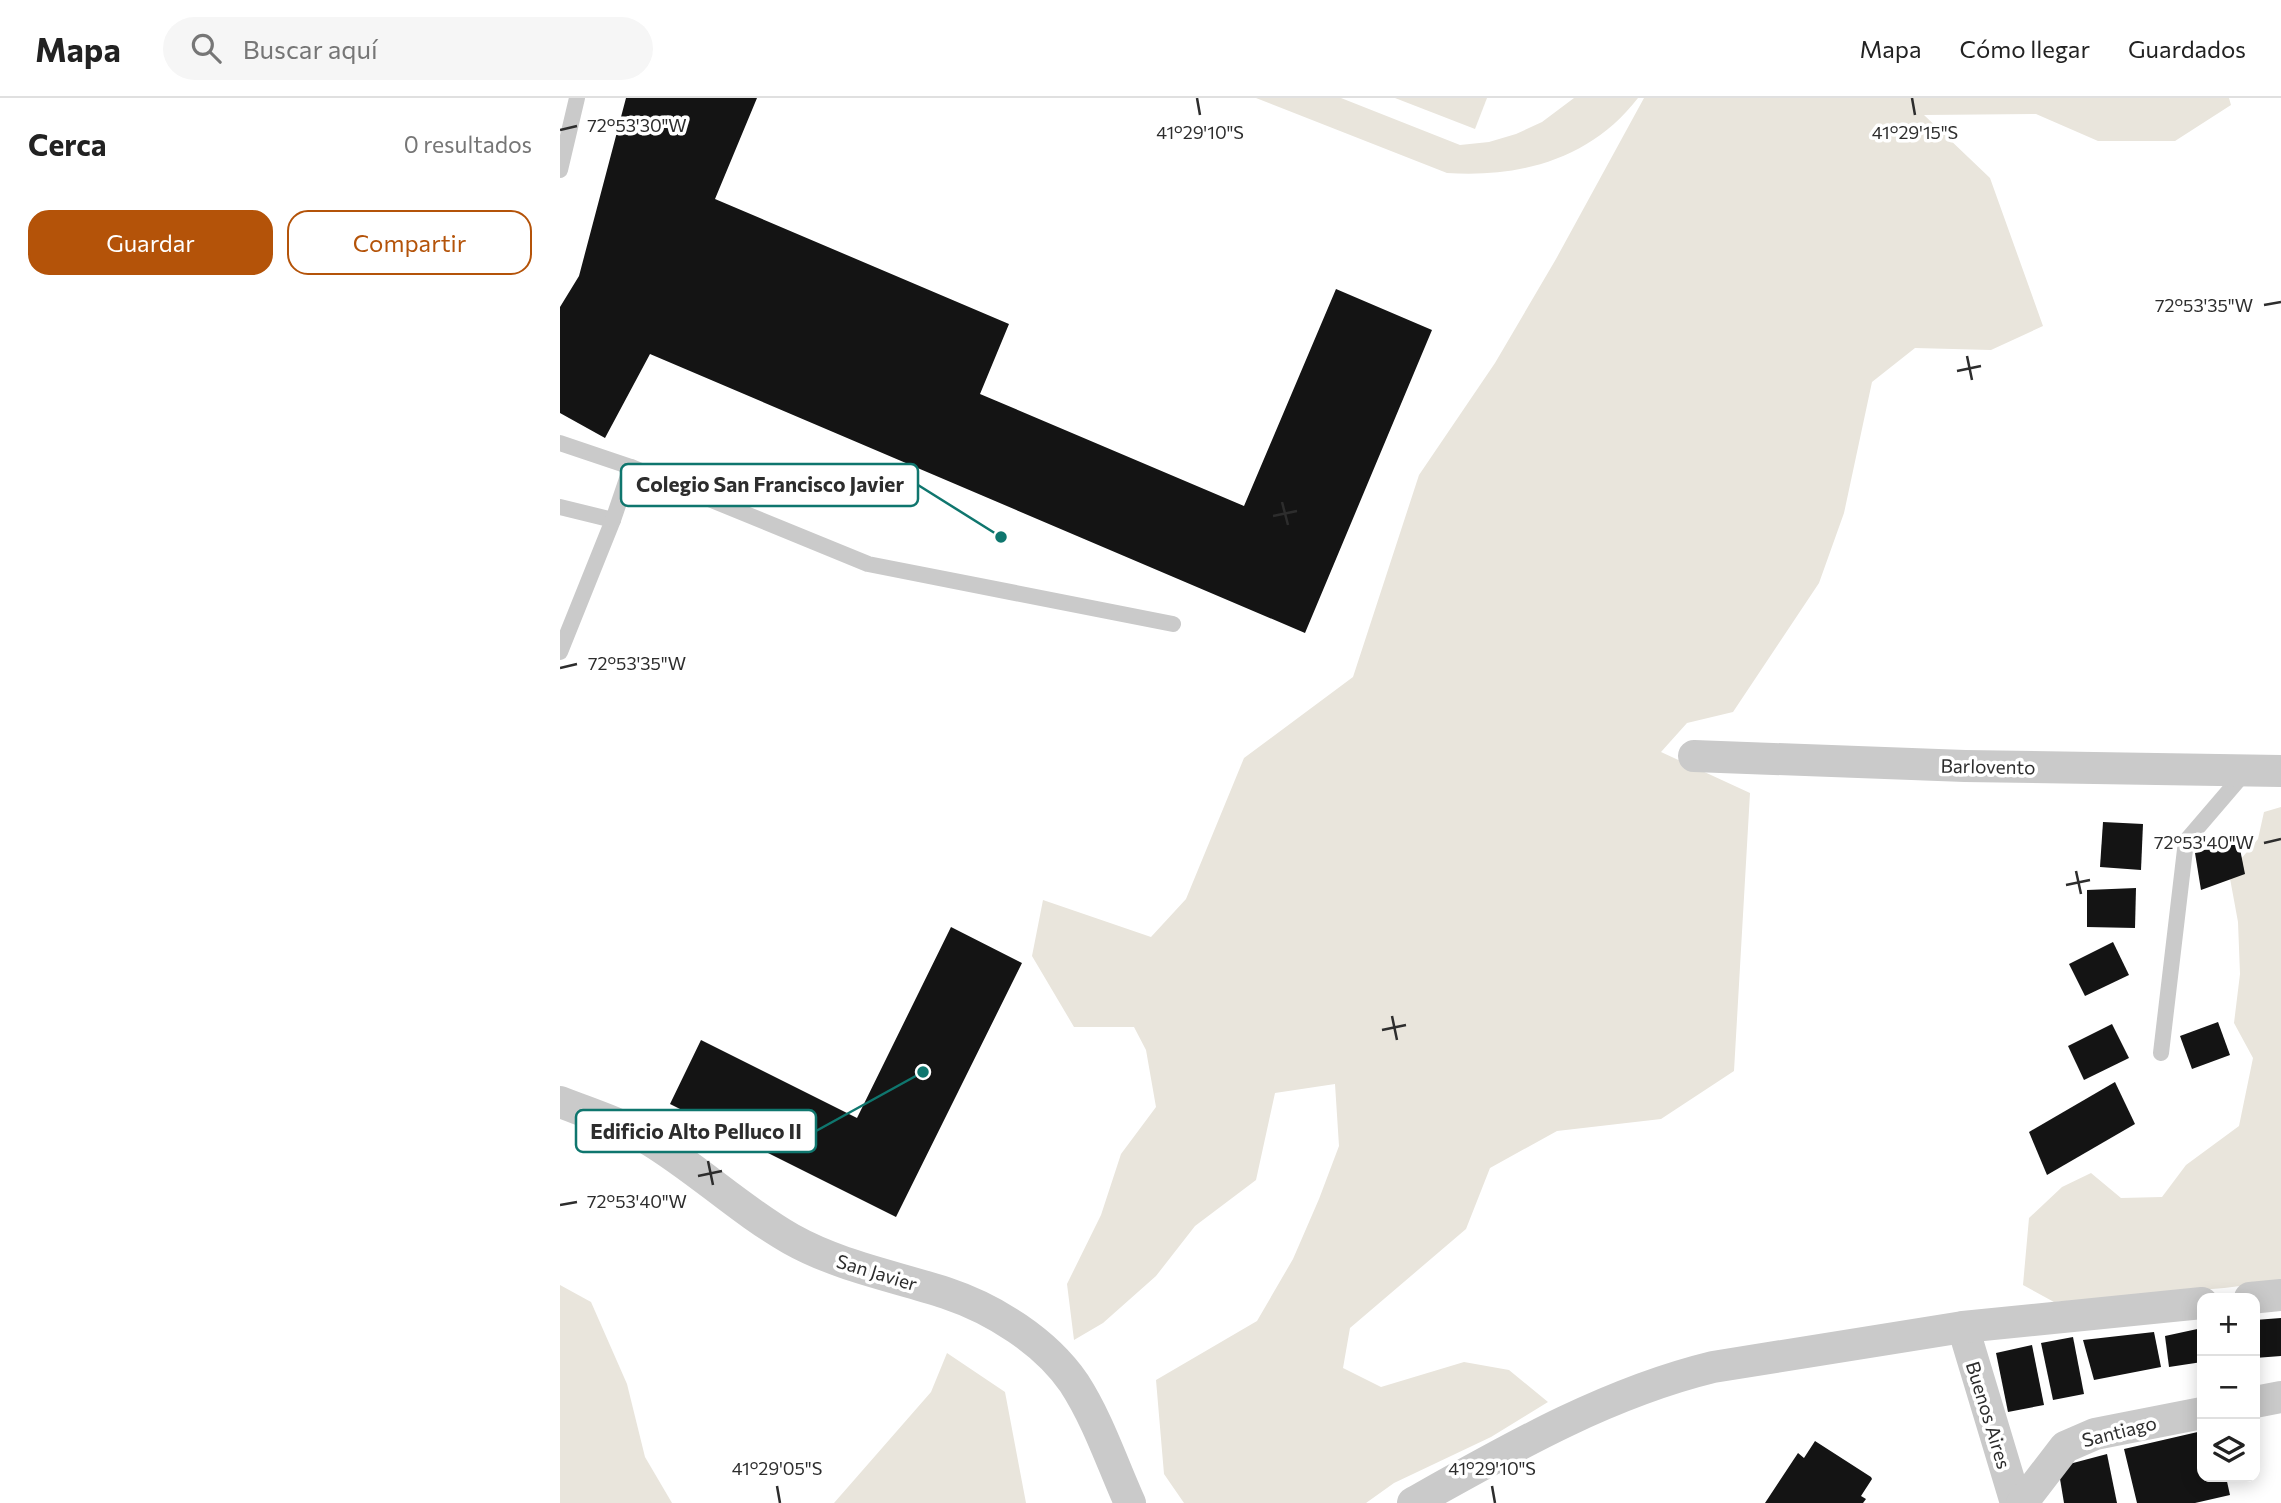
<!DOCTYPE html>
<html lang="es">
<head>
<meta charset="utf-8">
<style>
  :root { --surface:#fff; --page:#f6f6f6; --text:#222; --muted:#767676; --line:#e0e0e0; --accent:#b45309 }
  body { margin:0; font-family:Commissioner,sans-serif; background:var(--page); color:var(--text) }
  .controls { position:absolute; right:21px; bottom:21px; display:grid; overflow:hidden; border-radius:14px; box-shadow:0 4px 18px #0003 }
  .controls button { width:63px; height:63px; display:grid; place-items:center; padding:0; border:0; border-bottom:2px solid var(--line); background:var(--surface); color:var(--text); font:35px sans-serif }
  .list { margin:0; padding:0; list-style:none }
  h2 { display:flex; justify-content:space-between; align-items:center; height:91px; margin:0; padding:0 28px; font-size:30px }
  h2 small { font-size:23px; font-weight:400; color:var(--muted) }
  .actions { display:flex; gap:14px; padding:21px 28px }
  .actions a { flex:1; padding:16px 0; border:2px solid var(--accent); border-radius:21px; text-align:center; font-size:24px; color:var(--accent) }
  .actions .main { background:var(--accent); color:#fff }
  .icon { flex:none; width:38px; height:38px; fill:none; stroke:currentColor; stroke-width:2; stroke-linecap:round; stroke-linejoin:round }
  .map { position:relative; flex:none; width:1721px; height:1405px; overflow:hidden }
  header { display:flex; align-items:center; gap:42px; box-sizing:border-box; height:98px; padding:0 35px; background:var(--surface); border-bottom:2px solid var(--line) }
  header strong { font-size:33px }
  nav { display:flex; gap:38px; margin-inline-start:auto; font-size:24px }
  .search { width:490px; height:63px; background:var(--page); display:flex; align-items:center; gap:18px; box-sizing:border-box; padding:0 24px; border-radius:38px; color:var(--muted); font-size:26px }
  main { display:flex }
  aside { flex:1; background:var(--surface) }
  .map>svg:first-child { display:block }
</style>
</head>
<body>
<header>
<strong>Mapa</strong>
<div class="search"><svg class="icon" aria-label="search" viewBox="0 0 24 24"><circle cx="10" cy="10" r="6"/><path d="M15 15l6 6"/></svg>Buscar aquí</div>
<nav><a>Mapa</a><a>Cómo llegar</a><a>Guardados</a></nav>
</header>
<main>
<aside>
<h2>Cerca<small>0 resultados</small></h2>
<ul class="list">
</ul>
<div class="actions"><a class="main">Guardar</a><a>Compartir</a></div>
</aside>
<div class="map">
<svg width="1721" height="1405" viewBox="0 0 1721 1405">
  <rect width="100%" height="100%" fill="#fff"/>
  <g fill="#e9e5dc">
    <path d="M696,0H781L900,47L929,44L956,36L982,24L1014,0H1078C1031,61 960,80 887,75Z"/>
    <path d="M835,0H927L915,31Z"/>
    <path d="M1084,0H1669L1671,7L1615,43H1538L1476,16L1364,17L1430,80L1483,228L1431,252L1355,250L1312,284L1284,415L1259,485L1173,614L1127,625L1101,654L1190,695L1174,973L1101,1021L997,1033L930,1070L906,1131L790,1230L783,1270L821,1289L904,1264L949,1272L988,1304L931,1339L834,1385L806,1405H624L604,1376L596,1282L697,1223L733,1161L759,1101L779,1048L775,986L715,995L696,1082L635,1128L596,1178L543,1225L514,1242L507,1186L541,1117L561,1056L596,1009L586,952L574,929H514L472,858L483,802L591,839L626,801L684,660L793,579L859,377L935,265L996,161Z"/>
    <path d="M1721,709V1183L1664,1190L1494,1204L1463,1187L1469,1120L1502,1089L1531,1075L1561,1100L1602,1099L1626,1067L1679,1028L1693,960L1674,925L1680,876L1678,824L1669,775L1698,741L1704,714Z"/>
    <path d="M0,1187L31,1204L67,1286L85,1359L112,1405H0Z"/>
    <path d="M387,1255L445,1294L466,1405H274L371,1294Z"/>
  </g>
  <g fill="#141414">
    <path d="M66,0H197L155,101L449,226L420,296L684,408L776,191L872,232L745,535L90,256L45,340L0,315V209L19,178Z"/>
    <path d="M1543,724L1583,726L1581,772L1540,769Z"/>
    <path d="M1678,741L1685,776L1641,792L1635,755Z"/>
    <path d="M1576,790L1575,830L1527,829V792Z"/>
    <path d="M391,829L462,865L336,1119L110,1006L141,942L297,1020Z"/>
    <path d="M1553,844L1569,877L1525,898L1509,866Z"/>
    <path d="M1658,924L1670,957L1632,971L1620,938Z"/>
    <path d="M1552,926L1569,960L1524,982L1508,948Z"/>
    <path d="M1555,984L1575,1026L1487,1077L1469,1034Z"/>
    <path d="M1721,1220V1258L1695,1260V1222Z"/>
    <path d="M1642,1230V1264L1609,1269L1605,1238Z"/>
    <path d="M1594,1234L1601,1269L1534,1282L1523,1242Z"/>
    <path d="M1513,1239L1524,1296L1493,1302L1481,1245Z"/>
    <path d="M1472,1247L1484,1307L1448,1314L1436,1255Z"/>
    <path d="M1642,1333V1379H1666L1670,1397L1635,1405H1577L1564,1351Z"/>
    <path d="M1255,1343L1311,1379L1312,1381L1301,1398L1306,1401L1303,1405H1205L1238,1355L1244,1360Z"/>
    <path d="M1547,1356L1557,1405H1504L1498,1369Z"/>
  </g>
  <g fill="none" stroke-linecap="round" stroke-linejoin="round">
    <g stroke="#cacaca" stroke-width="16">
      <path d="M0,72L17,0"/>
      <path d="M0,345L71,369L308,466L613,526"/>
      <path d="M0,409L53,422L0,554"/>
      <path d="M53,422L71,369"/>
      <path d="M1601,955L1626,743L1686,673"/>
    </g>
    <g stroke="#cacaca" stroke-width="32">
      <path d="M1134,658L1405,668L1721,673"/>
      <path d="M0,1004C29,1015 60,1025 88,1041C138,1071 180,1112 231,1141C279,1168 334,1178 386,1195C434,1211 485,1243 514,1285C538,1322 552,1365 570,1405"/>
      <path d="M1690,1200L1721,1197"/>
      <path d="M1403,1229L1456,1405"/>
      <path d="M1695,1304L1721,1299"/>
      <path d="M853,1405C949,1351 1046,1295 1153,1269L1403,1229L1642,1205"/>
      <path d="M1462,1405L1505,1349L1535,1336L1642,1315"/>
    </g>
  </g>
  <path fill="none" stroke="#2d2d2d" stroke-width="2.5" d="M637,0L640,17M1352,0L1355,17M0,32L17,28M1704,207L1721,204M1407,258L1412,282M1397,273L1421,268M722,404L728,427M713,418L737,413M0,570L17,566M1704,745L1721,741M1516,773L1521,796M1506,787L1530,782M832,918L837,942M822,932L846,927M148,1063L153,1087M138,1078L162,1073M0,1107L17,1104M217,1388L220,1405M932,1388L935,1405"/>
  <g text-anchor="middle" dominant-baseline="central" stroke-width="7" stroke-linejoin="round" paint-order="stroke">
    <g font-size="19" fill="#2d2d2d" stroke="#fff">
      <text transform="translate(1428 668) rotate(1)">Barlovento</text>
      <text transform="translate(317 1174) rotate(17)">San Javier</text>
      <text transform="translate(1429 1317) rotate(73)">Buenos Aires</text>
      <text transform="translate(1559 1333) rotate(-14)">Santiago</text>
    </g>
  </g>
  <g font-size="18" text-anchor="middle" fill="#2d2d2d" stroke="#fff" stroke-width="7" stroke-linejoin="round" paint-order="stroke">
    <text x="77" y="34">72°53'30"W</text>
    <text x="640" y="41">41°29'10"S</text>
    <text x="1355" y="41">41°29'15"S</text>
    <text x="1644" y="214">72°53'35"W</text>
    <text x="77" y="572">72°53'35"W</text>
    <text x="1644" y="751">72°53'40"W</text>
    <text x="77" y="1110">72°53'40"W</text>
    <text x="217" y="1377">41°29'05"S</text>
    <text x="932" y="1377">41°29'10"S</text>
  </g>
  <path fill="none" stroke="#0f766e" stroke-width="2.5" d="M441 439L358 387M363 974L256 1033"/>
  <g fill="#0f766e" stroke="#fff" stroke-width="2.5">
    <circle cx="441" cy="439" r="7"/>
    <circle cx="363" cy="974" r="7"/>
  </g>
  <g fill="#fff" stroke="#0f766e" stroke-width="2.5">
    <rect x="61" y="366" width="297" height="42" rx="7"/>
    <rect x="16" y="1012" width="240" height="42" rx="7"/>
  </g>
  <g font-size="21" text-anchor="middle" font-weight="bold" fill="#2d2d2d">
    <text x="210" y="394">Colegio San Francisco Javier</text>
    <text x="136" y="1041">Edificio Alto Pelluco II</text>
  </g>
</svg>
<div class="controls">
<button>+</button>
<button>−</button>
<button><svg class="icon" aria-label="layers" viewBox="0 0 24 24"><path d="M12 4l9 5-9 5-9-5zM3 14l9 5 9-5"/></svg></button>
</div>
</div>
</main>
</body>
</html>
